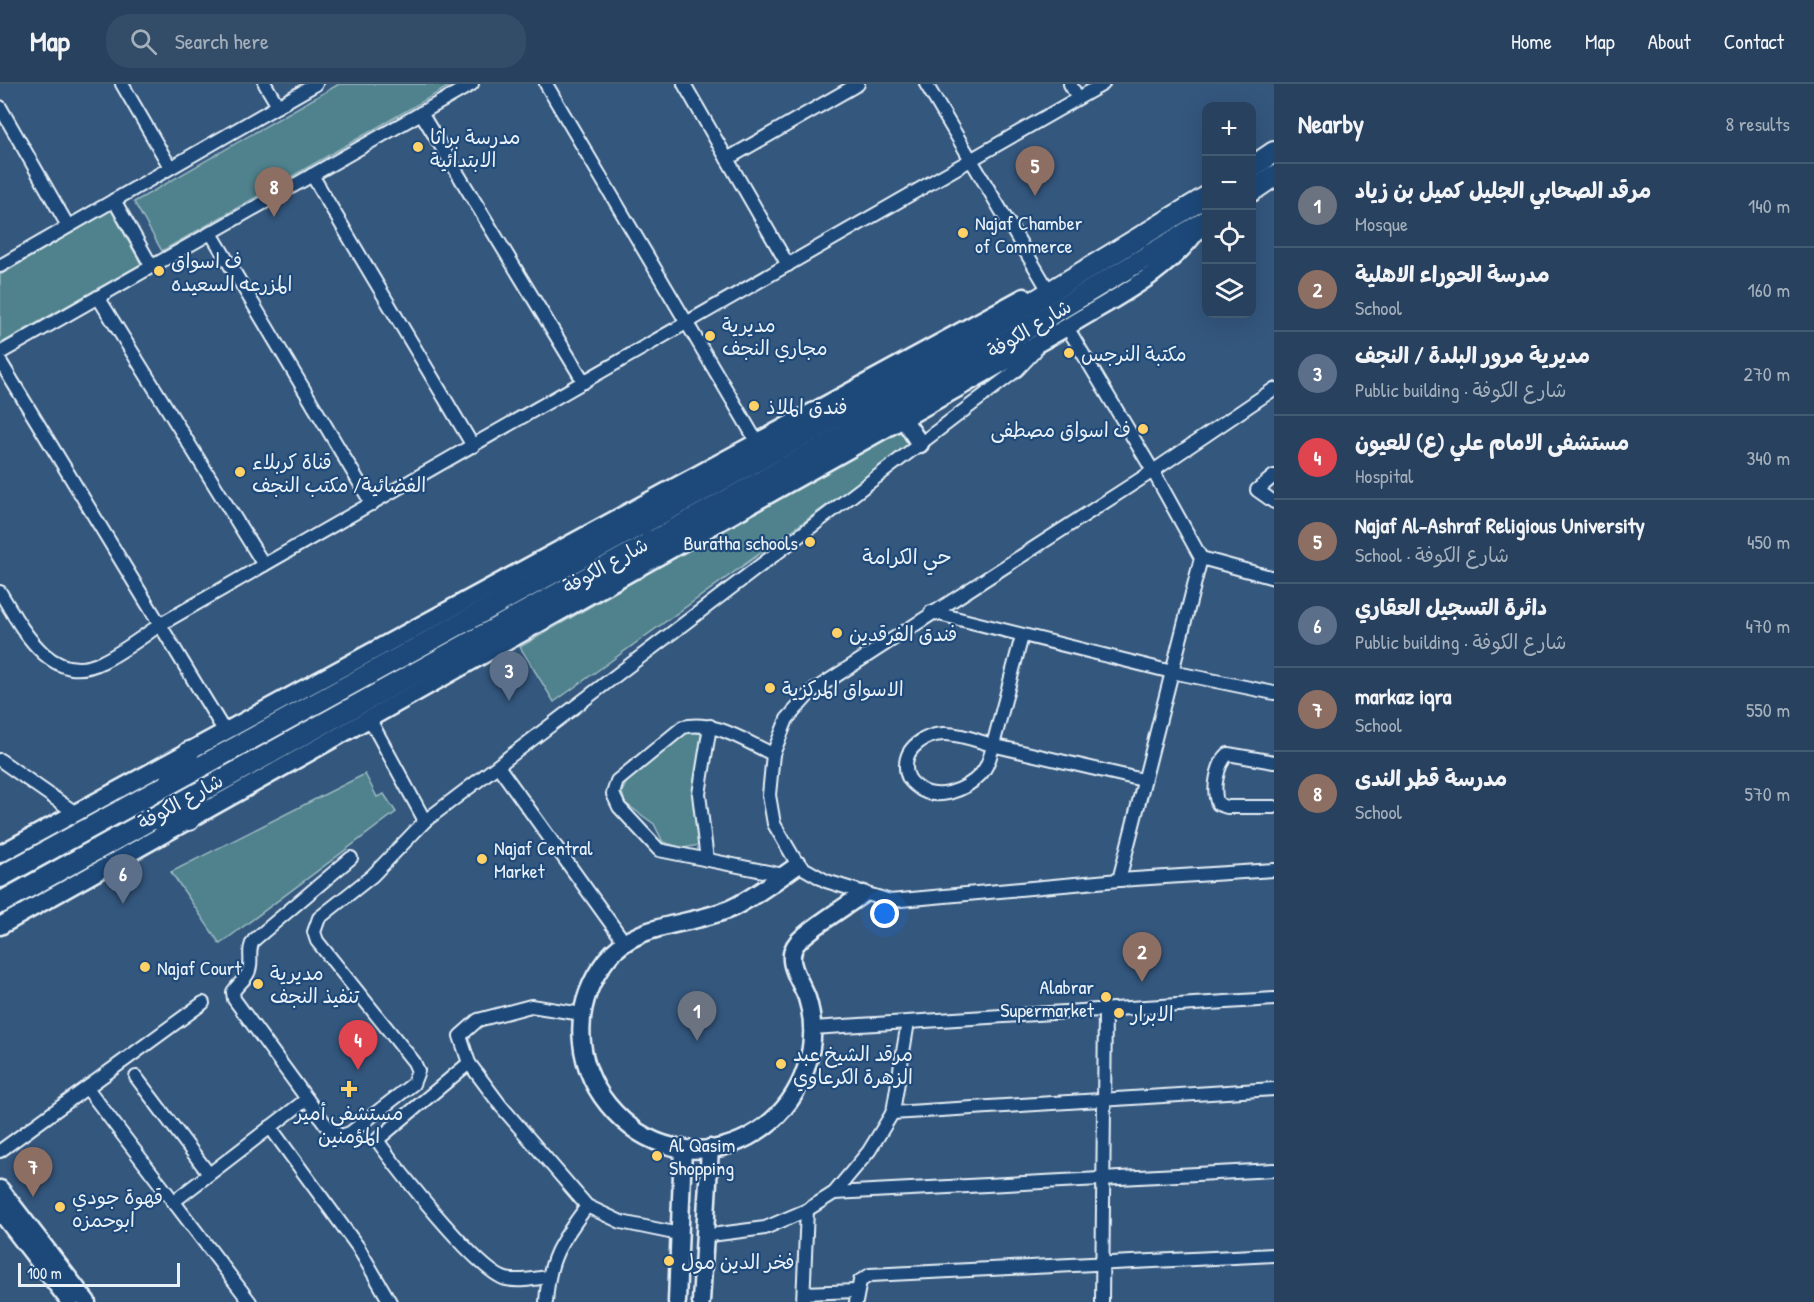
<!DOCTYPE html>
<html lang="en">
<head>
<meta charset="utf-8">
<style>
  :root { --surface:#27415e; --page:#334c67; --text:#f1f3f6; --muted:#a4afbc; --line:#435a73; --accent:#ffd166 }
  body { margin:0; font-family:"Patrick Hand","Playpen Sans Arabic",sans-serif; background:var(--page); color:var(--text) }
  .controls { position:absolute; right:18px; top:18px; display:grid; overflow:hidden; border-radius:12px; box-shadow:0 6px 24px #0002 }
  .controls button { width:54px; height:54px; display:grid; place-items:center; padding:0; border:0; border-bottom:2px solid var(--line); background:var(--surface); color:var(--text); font:30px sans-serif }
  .scale { position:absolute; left:18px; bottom:15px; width:162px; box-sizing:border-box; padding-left:6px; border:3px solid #e8f1f8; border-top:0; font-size:16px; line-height:21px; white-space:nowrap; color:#e8f1f8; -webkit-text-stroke:4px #1f4a7a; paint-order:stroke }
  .you { position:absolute; left:885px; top:830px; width:21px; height:21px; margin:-15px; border:4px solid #fff; border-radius:50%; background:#1a73e8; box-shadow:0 0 0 9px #1a73e833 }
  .badge { display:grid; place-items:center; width:39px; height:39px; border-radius:50%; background:var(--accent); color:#fff; font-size:20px; font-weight:700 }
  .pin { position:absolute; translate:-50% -50px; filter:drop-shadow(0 2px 3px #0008) }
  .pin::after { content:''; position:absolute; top:32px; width:21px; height:18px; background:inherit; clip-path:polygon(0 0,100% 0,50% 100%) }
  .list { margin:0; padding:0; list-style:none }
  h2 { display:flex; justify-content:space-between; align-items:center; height:78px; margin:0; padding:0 24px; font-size:26px }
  h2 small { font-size:20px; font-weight:400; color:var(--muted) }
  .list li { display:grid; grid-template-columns:39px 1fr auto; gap:18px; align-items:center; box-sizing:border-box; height:84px; padding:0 24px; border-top:2px solid var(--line) }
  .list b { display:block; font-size:22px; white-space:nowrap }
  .list p { margin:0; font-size:20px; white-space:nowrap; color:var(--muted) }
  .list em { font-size:20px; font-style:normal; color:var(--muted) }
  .icon { flex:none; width:33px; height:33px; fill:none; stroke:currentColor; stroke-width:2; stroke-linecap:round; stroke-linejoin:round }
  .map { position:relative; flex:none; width:1274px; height:1218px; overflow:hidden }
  header { display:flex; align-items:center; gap:36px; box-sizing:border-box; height:84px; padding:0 30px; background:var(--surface); border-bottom:2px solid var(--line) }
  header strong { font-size:28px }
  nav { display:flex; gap:33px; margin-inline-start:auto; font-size:21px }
  .search { width:420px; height:54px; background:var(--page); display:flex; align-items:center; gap:15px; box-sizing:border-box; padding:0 21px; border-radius:24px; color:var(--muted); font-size:22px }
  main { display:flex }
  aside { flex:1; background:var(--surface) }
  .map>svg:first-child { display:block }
</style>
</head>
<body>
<header>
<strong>Map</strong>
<div class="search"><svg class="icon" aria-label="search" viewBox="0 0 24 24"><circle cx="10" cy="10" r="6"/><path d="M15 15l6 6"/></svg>Search here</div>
<nav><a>Home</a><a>Map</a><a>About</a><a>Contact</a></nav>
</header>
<main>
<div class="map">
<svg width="1274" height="1218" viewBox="0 0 1274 1218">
  <rect width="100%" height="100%" fill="#34577e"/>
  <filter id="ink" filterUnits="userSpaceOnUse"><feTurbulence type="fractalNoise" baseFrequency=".0167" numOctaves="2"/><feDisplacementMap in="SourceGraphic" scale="12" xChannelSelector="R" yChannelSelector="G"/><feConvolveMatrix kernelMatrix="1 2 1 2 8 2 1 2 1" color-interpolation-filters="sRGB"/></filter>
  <g filter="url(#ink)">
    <g fill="#50828d" stroke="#9cbac2" stroke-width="1.5">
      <path d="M339,0H453L162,167L134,118Z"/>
      <path d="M111,126L141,180L0,260V191Z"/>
      <path d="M900,344L909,362L554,618L520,563Z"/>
      <path d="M686,647L703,650L693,715L700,761L683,764L663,758L654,740L625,719L622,708L627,697Z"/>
      <path d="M365,690L377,713L384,710L396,728L220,860L171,788Z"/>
    </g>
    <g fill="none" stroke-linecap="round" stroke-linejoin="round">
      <g stroke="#e8f1f8" stroke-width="16">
        <g id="minor">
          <path d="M122,0L170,83"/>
          <path d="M265,0L278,22"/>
          <path d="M546,0L757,358"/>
          <path d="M684,0L788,181"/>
          <path d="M926,0L1046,202"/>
          <path d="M1070,0L1078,14"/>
          <path d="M0,23L68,142"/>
          <path d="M421,29L584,298"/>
          <path d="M727,75L858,0"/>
          <path d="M312,91L473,362"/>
          <path d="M114,116L152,183"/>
          <path d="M211,149L372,420"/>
          <path d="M0,182L316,0"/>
          <path d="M98,213L264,481"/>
          <path d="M1067,243L1153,387L1201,474L1119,796"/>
          <path d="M0,269L472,0"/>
          <path d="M0,277L225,648"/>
          <path d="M1274,305L1153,387L811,608L787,635L773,670L769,711L774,740L798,781L826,797L890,817L1119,796L1274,786"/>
          <path d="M1274,392L1257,406L1274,418"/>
          <path d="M1201,474L1274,494"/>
          <path d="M0,508C21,543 51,604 102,578C123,568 142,553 161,540L1103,0"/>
          <path d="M931,528L1172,588L1274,609"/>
          <path d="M1022,552L993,661C991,671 988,682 981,690C965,707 935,719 916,702C909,697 906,691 906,683C905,663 925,651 943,650C960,649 979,658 996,662C1045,673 1094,685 1143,696"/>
          <path d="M369,634L425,737"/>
          <path d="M773,670C746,658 713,635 683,643L617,697L613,710L619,723L659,766L783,791"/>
          <path d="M0,676L77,730"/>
          <path d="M1274,678L1228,670C1217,680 1212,707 1218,720L1227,723H1274"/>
          <path d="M498,682L625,859"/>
          <path d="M351,774L254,856C246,867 254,877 248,889C245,896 237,901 233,908L234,915L329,1045L341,1052L350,1049L413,1000L418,987L414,978L317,857L314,848L319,834L372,792L425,737L1017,286L1035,267"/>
          <path d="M707,776L699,710L710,642"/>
          <path d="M582,930L531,922L478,936L460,952L469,979L501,1022L587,1122L621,1138L679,1150"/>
          <path d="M812,944L1274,915"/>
          <path d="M469,979L377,1056C396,1083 478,1188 506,1195C519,1198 534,1195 547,1193"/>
          <path d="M136,993L209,1090"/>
          <path d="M87,1004L250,1218"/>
          <path d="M892,1029L1274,1005"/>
          <path d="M270,1043L358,1163L390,1218"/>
          <path d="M0,1067L203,919"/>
          <path d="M834,1109L1274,1086"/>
          <path d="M173,1118L307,1015"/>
          <path d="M703,1152L765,1144L807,1126L834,1109L869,1067L893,1028L908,938"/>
          <path d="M804,1209L856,1207"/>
          <path d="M546,1218C549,1172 561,1158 587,1122"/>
          <path d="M803,1218L807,1126"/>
          <path d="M856,1218L860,1197L870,1191L1274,1171"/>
          <path d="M1102,1218L1105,926"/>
        </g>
      </g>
      <g stroke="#e8f1f8" stroke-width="21">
        <g id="secondary">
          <path d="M904,336L920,360"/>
          <path d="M0,770L1024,213"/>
          <path d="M798,781C778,795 756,812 734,823C692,843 637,836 606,876C526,982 657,1121 764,1043C803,1014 822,960 807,914C801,897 783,876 797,859C807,846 848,821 863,810"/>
          <path d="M0,842L1067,243C1114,214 1170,188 1201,141"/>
          <path d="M0,1105L87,1218"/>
          <path d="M0,1127L70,1218"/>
          <path d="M677,1218L683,1064"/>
          <path d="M701,1218L710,1064"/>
        </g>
      </g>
      <g stroke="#e8f1f8" stroke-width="24">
        <g id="trunk">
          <path d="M1252,83L1274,68"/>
          <path d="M1252,107L1274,92"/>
          <path d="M986,272L1023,269"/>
          <path d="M636,484L650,457"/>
          <path d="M169,698L189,668"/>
          <path d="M148,735L189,736"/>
          <path d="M0,793L913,291L1206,113"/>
          <path d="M0,819L920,309L1206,137"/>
        </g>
      </g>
      <use href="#minor" stroke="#1f4a7a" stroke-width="12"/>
      <use href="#secondary" stroke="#1f4a7a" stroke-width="16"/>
      <use href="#trunk" stroke="#1f4a7a" stroke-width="20"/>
    </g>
  </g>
  <g fill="#ffd166" stroke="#1f4a7a" stroke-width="2">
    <circle cx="418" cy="63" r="6"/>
    <circle cx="963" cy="149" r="6"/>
    <circle cx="159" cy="187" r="6"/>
    <circle cx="710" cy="252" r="6"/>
    <circle cx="1069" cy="269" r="6"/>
    <circle cx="754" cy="322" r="6"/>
    <circle cx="1143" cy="345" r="6"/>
    <circle cx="240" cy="388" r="6"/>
    <circle cx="810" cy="458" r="6"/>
    <circle cx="837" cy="549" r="6"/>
    <circle cx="770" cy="604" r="6"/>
    <circle cx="482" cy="775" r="6"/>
    <circle cx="145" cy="883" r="6"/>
    <circle cx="258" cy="900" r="6"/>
    <circle cx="1106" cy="913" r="6"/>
    <circle cx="1119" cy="929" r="6"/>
    <circle cx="781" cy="980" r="6"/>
    <path d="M346 996h6v6h6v6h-6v6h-6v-6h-6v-6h6z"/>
    <circle cx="657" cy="1072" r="6"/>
    <circle cx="60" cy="1123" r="6"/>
    <circle cx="669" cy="1177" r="6"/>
  </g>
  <g text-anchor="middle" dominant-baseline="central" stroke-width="4.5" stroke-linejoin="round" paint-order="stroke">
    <g font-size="20" fill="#e8f1f8" stroke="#1f4a7a" text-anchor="start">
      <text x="430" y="52">مدرسة براثا<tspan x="430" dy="23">الابتدائية</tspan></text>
      <text x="975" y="138">Najaf Chamber<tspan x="975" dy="23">of Commerce</tspan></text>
      <text x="171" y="176">ف اسواق<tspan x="171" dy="23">المزرعه السعيده</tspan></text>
      <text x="722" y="240">مديرية<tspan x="722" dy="23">مجاري النجف</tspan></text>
      <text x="1081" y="269">مكتبة النرجس</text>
      <text x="766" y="322">فندق الملاذ</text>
      <text x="1131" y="345" text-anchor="end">ف اسواق مصطفى</text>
      <text x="252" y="377">قناة كربلاء<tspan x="252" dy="23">الفضائية/ مكتب النجف</tspan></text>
      <text x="798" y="458" text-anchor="end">Buratha schools</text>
      <text x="849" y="549">فندق الفرقدين</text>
      <text x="782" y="604">الاسواق المركزية</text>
      <text x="494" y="763">Najaf Central<tspan x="494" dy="23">Market</tspan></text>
      <text x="157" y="883">Najaf Court</text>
      <text x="270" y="888">مديرية<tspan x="270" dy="23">تنفيذ النجف</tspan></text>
      <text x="1094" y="902" text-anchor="end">Alabrar<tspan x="1094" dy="23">Supermarket</tspan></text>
      <text x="1131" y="929">الابرار</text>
      <text x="793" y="969">مرقد الشيخ عبد<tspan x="793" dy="23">الزهرة الكرعاوي</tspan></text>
      <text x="349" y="1028" text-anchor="middle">مستشفى أمير<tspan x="349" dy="23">المؤمنين</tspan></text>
      <text x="669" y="1060">Al Qasim<tspan x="669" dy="23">Shopping</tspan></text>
      <text x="72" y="1112">قهوة جودي<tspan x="72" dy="23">ابوحمزه</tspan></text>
      <text x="681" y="1177">فخر الدين مول</text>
    </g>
    <g font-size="20" fill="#e8f1f8" stroke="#1f4a7a">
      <text transform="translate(1029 244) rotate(-31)">شارع الكوفة</text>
      <text transform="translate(605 481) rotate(-29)">شارع الكوفة</text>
      <text transform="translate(180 717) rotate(-29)">شارع الكوفة</text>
    </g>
    <g font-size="21" fill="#e8f1f8" stroke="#1f4a7a">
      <text x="907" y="472">حي الكرامة</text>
    </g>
  </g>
</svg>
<div class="controls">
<button>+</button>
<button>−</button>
<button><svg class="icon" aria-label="locate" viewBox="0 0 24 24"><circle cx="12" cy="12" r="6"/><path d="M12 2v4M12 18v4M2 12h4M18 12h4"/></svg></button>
<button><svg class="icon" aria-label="layers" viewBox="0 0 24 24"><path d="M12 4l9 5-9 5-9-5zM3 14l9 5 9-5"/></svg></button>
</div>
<div class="scale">100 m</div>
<div class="you"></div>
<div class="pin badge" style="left:697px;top:957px;background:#6b7280">1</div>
<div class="pin badge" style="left:1142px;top:898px;background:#8d6e63">2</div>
<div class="pin badge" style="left:509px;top:617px;background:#5c6f8a">3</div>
<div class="pin badge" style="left:358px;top:986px;background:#e0444e">4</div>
<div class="pin badge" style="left:1035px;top:112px;background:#8d6e63">5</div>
<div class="pin badge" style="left:123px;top:820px;background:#5c6f8a">6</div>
<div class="pin badge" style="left:33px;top:1113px;background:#8d6e63">7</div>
<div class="pin badge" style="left:274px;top:133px;background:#8d6e63">8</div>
</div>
<aside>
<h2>Nearby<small>8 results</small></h2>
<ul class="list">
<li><span class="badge" style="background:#6b7280">1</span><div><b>مرقد الصحابي الجليل كميل بن زياد</b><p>Mosque</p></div><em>140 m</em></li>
<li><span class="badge" style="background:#8d6e63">2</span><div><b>مدرسة الحوراء الاهلية</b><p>School</p></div><em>160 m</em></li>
<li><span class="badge" style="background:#5c6f8a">3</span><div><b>مديرية مرور البلدة / النجف</b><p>Public building · شارع الكوفة</p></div><em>270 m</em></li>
<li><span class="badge" style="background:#e0444e">4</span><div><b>مستشفى الامام علي (ع) للعيون</b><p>Hospital</p></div><em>340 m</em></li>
<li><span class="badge" style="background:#8d6e63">5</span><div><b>Najaf Al-Ashraf Religious University</b><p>School · شارع الكوفة</p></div><em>450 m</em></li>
<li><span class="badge" style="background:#5c6f8a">6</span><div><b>دائرة التسجيل العقاري</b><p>Public building · شارع الكوفة</p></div><em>470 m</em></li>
<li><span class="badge" style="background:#8d6e63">7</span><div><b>markaz iqra</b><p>School</p></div><em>550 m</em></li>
<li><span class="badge" style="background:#8d6e63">8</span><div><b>مدرسة قطر الندى</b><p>School</p></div><em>570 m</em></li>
</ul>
</aside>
</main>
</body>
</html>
